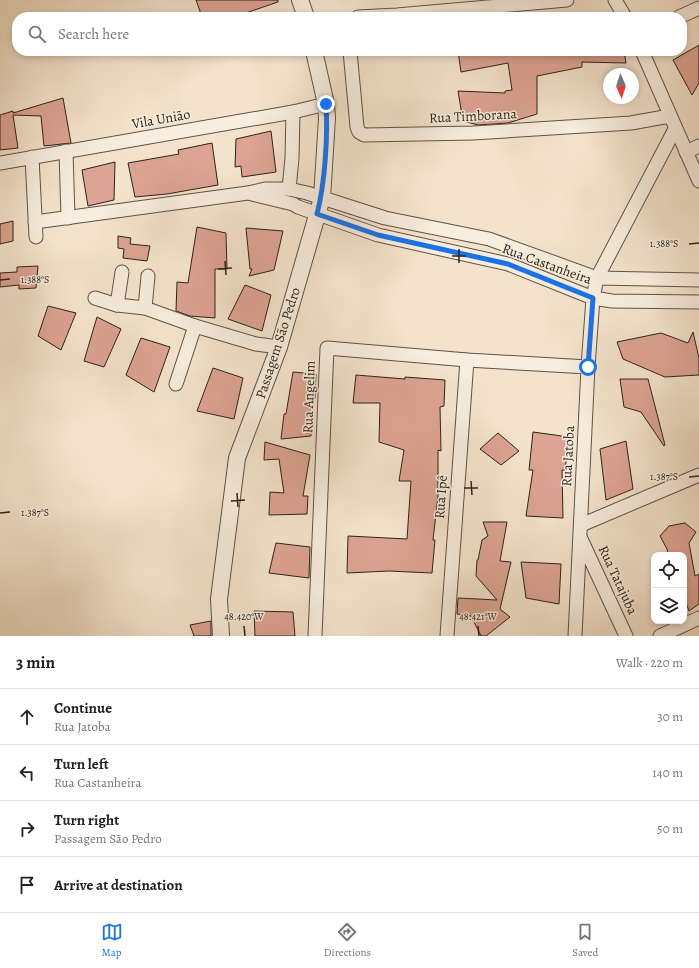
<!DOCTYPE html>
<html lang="en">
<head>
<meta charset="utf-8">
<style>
  :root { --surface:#fff; --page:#f6f6f6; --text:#222; --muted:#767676; --line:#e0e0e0; --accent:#1a73e8 }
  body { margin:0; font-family:Alegreya,serif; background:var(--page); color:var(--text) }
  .controls { position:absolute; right:12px; bottom:12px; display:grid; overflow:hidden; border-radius:8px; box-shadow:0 2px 6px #0003 }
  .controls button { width:36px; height:36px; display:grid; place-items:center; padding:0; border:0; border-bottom:1px solid var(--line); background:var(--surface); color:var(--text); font:20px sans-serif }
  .compass { position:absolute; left:603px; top:68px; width:36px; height:36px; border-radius:50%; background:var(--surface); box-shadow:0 2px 6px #0003; rotate:177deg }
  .stop { position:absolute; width:12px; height:12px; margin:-9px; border:3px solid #1a73e8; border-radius:50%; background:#fff }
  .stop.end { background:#1a73e8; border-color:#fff; box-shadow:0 1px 4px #0008 }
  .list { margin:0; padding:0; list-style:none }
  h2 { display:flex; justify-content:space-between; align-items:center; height:52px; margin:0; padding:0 16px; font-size:17px }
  h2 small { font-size:13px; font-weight:400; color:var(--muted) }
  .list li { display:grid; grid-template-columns:26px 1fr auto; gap:12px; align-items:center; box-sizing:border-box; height:56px; padding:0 16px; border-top:1px solid var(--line) }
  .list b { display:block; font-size:15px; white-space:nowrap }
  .list p { margin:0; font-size:13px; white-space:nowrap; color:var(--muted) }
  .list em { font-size:13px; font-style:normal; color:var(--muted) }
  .icon { flex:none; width:22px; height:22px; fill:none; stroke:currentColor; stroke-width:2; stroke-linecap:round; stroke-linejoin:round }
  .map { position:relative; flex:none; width:699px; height:636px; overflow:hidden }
  .search { position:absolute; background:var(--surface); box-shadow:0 2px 6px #0003; left:12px; right:12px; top:12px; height:44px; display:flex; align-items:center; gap:10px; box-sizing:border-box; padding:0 14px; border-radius:16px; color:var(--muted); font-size:15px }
  .sheet { height:276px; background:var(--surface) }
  nav { display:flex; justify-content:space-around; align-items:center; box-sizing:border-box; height:56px; border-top:1px solid var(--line); background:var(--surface); font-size:11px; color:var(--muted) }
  nav a { display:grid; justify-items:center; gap:2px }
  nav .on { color:var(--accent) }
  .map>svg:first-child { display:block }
</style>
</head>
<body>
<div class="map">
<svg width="699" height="636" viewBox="0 0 699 636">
  <rect width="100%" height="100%" fill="#f4e3cc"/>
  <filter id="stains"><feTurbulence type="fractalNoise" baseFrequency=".005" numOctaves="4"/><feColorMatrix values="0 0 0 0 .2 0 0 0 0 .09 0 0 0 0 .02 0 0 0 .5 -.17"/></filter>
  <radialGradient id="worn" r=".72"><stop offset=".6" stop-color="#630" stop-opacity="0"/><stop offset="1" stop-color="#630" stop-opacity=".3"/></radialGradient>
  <g fill="#dda393" stroke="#2c2319">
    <path d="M196,0H278V2L234,17H202Z"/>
    <path d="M699,45V83L692,95L673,60Z"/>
    <path d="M458,51H624L626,63L582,62V67L537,76V114L508,123L478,125L463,121L458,91L505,93V91L512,90L508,63L461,72Z"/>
    <path d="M63,98L71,143L44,146L41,116L13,115L18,148L0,150V115L13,111V113Z"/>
    <path d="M271,131L276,172L242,177L241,166L235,167L236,139Z"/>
    <path d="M212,143L218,185L167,194L135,197L128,163L179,154L178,150Z"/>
    <path d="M115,162L114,200L88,206L82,170Z"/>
    <path d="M13,221V241L0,244V224Z"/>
    <path d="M197,227L226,233L227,269H215V318L190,316L176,311L177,282L188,283Z"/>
    <path d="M246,228L283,231L274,270L249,276L252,269H250Z"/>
    <path d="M118,236L131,238L130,244L150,246L147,261L123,258L124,249L118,248Z"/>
    <path d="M38,266L36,288L19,289V285L0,287V273L17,272V267Z"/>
    <path d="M245,285L271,295L262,331L228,319Z"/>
    <path d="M48,306L76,313L61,350L38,336Z"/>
    <path d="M97,317L121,329L104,367L84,361Z"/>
    <path d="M693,332L699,358V375L665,377L623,359L617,342L661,333L688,343Z"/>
    <path d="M141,338L170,347L154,392L126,375Z"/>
    <path d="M213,368L243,378L234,419L197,411Z"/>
    <path d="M293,372L316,374L315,398H314L311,436L281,439L284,414H286Z"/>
    <path d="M356,375L405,379V377L445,380L444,406L440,407L441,451L438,450V496L433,540H435L432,573L389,571L347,573L348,536L407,539L411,481H399L404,450L379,442L380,403H353Z"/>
    <path d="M620,379H648L665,445L664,446L641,412L624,407Z"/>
    <path d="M533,432L569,437L565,470H562L563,518L526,516L533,470H529Z"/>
    <path d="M498,433L519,451L501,465L480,449Z"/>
    <path d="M626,441L633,489L606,500L600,449Z"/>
    <path d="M265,442L310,455L303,496H308L307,514L269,515L270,492L284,493L279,459L264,460Z"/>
    <path d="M483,522H507L500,561L511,562L500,609L510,617L486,636H481L471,616L457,614L458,598L497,600L476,576L477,560H478L482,540L488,536Z"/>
    <path d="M685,523L696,532L689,543L695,576L699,574V604L689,611L684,597V555H668L667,549L660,536L669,526Z"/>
    <path d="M276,543L310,547L309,578L269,573Z"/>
    <path d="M521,562L561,564L559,604L526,598Z"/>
    <path d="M254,611L293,612L295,636H255Z"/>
    <path d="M211,621V636H194L190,625Z"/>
  </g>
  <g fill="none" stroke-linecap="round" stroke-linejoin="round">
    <g stroke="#5e5346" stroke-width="15">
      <g id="minor">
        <path d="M615,0L625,17"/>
        <path d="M358,17L397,15L567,0"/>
        <path d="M679,17L699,8"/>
        <path d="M350,51L357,127L359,132L364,135L473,133L631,123L670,116"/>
        <path d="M642,51L699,181"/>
        <path d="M66,151L68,218"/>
        <path d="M686,152L699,146"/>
        <path d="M32,157L36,237"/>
        <path d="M0,163L293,112L326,104"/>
        <path d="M289,189L292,158L293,112"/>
        <path d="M252,194L293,204L298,207L378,235L508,264L593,298L612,301L699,302"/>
        <path d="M35,222L248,193L265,189H289L307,193L385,218L489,239L597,278L699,280"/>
        <path d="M95,298L117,305L145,308L195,326L256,344L279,347"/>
        <path d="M117,305L122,272"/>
        <path d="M145,308L148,276"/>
        <path d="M176,384L195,326"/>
        <path d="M581,525L699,475"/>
        <path d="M581,539L626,636"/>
        <path d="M315,636L327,348L467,360L588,367"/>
        <path d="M447,636L467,360"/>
        <path d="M575,636L588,367L593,298L597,278L675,129"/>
        <path d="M660,636L699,618"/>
      </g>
    </g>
    <g stroke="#5e5346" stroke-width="18">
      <g id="tertiary">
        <path d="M300,0L306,17"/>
        <path d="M221,636L219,599L237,458L279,347L322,198L327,118L326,104L314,51"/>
      </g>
    </g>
    <use href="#minor" stroke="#f8edde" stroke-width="13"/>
    <use href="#tertiary" stroke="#f8edde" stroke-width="16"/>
  </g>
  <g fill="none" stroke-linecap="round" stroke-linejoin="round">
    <path stroke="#1a73e8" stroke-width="5" d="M326,104C328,136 325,183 317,214L378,235L508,264L593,298L588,367"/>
  </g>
  <path fill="none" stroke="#2c2319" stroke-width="1.5" d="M689,244L699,243M459,249V263M452,256H466M225,261L226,275M218,269L232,268M0,280L10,279M689,477L699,476M471,481L472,495M464,488H478M237,493L238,507M231,501L245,500M0,513L10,512M244,626L245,636M478,626L479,636"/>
  <g text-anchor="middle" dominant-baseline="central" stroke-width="3" stroke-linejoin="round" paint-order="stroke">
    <g font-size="14" fill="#2c2319" stroke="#f8edde">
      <text transform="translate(473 116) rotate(-3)">Rua Timborana</text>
      <text transform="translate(161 119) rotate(-10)">Vila União</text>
      <text transform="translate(547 264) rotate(20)">Rua Castanheira</text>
      <text transform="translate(278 343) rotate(-72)">Passagem São Pedro</text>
      <text transform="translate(309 397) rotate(-88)">Rua Angelim</text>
      <text transform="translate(568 456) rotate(-87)">Rua Jatoba</text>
      <text transform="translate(441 497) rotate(-86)">Rua Ipê</text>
      <text transform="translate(618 580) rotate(65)">Rua Tatajuba</text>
    </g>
  </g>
  <g font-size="10" text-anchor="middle" fill="#2c2319" stroke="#f8edde" stroke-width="3" stroke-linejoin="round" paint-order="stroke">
    <text x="664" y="247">1.388°S</text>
    <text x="35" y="283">1.388°S</text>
    <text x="664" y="480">1.387°S</text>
    <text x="35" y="516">1.387°S</text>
    <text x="244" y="620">48.420°W</text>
    <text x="478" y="620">48.421°W</text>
  </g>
  <rect width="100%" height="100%" filter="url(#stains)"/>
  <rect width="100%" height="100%" fill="url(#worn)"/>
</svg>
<div class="controls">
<button><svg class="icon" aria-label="locate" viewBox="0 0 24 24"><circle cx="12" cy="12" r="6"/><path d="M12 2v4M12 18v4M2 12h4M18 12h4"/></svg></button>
<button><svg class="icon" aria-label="layers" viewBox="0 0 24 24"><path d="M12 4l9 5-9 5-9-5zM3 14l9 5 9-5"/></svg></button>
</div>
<svg class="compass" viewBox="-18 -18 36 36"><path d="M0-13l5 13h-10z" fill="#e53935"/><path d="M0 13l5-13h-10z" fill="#767676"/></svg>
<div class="stop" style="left:588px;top:367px"></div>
<div class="stop end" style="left:326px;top:104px"></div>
<div class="search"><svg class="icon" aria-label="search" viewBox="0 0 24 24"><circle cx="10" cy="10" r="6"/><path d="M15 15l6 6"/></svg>Search here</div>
</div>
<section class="sheet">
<h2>3 min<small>Walk · 220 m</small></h2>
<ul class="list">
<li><svg class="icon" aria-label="ahead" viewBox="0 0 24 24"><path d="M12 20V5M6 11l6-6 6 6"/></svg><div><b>Continue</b><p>Rua Jatoba</p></div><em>30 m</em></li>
<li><svg class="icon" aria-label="left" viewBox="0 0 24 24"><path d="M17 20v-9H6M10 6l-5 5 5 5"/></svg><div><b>Turn left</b><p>Rua Castanheira</p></div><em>140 m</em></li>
<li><svg class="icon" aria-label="right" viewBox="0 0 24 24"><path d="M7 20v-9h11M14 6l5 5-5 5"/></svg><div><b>Turn right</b><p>Passagem São Pedro</p></div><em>50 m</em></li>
<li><svg class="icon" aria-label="arrive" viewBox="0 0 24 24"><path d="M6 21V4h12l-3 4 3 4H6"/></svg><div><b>Arrive at destination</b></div></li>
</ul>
</section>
<nav>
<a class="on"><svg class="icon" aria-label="map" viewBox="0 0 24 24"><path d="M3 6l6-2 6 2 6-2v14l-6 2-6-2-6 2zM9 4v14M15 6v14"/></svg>Map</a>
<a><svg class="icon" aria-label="directions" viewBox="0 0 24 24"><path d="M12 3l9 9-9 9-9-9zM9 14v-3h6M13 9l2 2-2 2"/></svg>Directions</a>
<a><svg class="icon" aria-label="saved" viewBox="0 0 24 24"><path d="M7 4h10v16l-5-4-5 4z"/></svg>Saved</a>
</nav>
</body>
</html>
